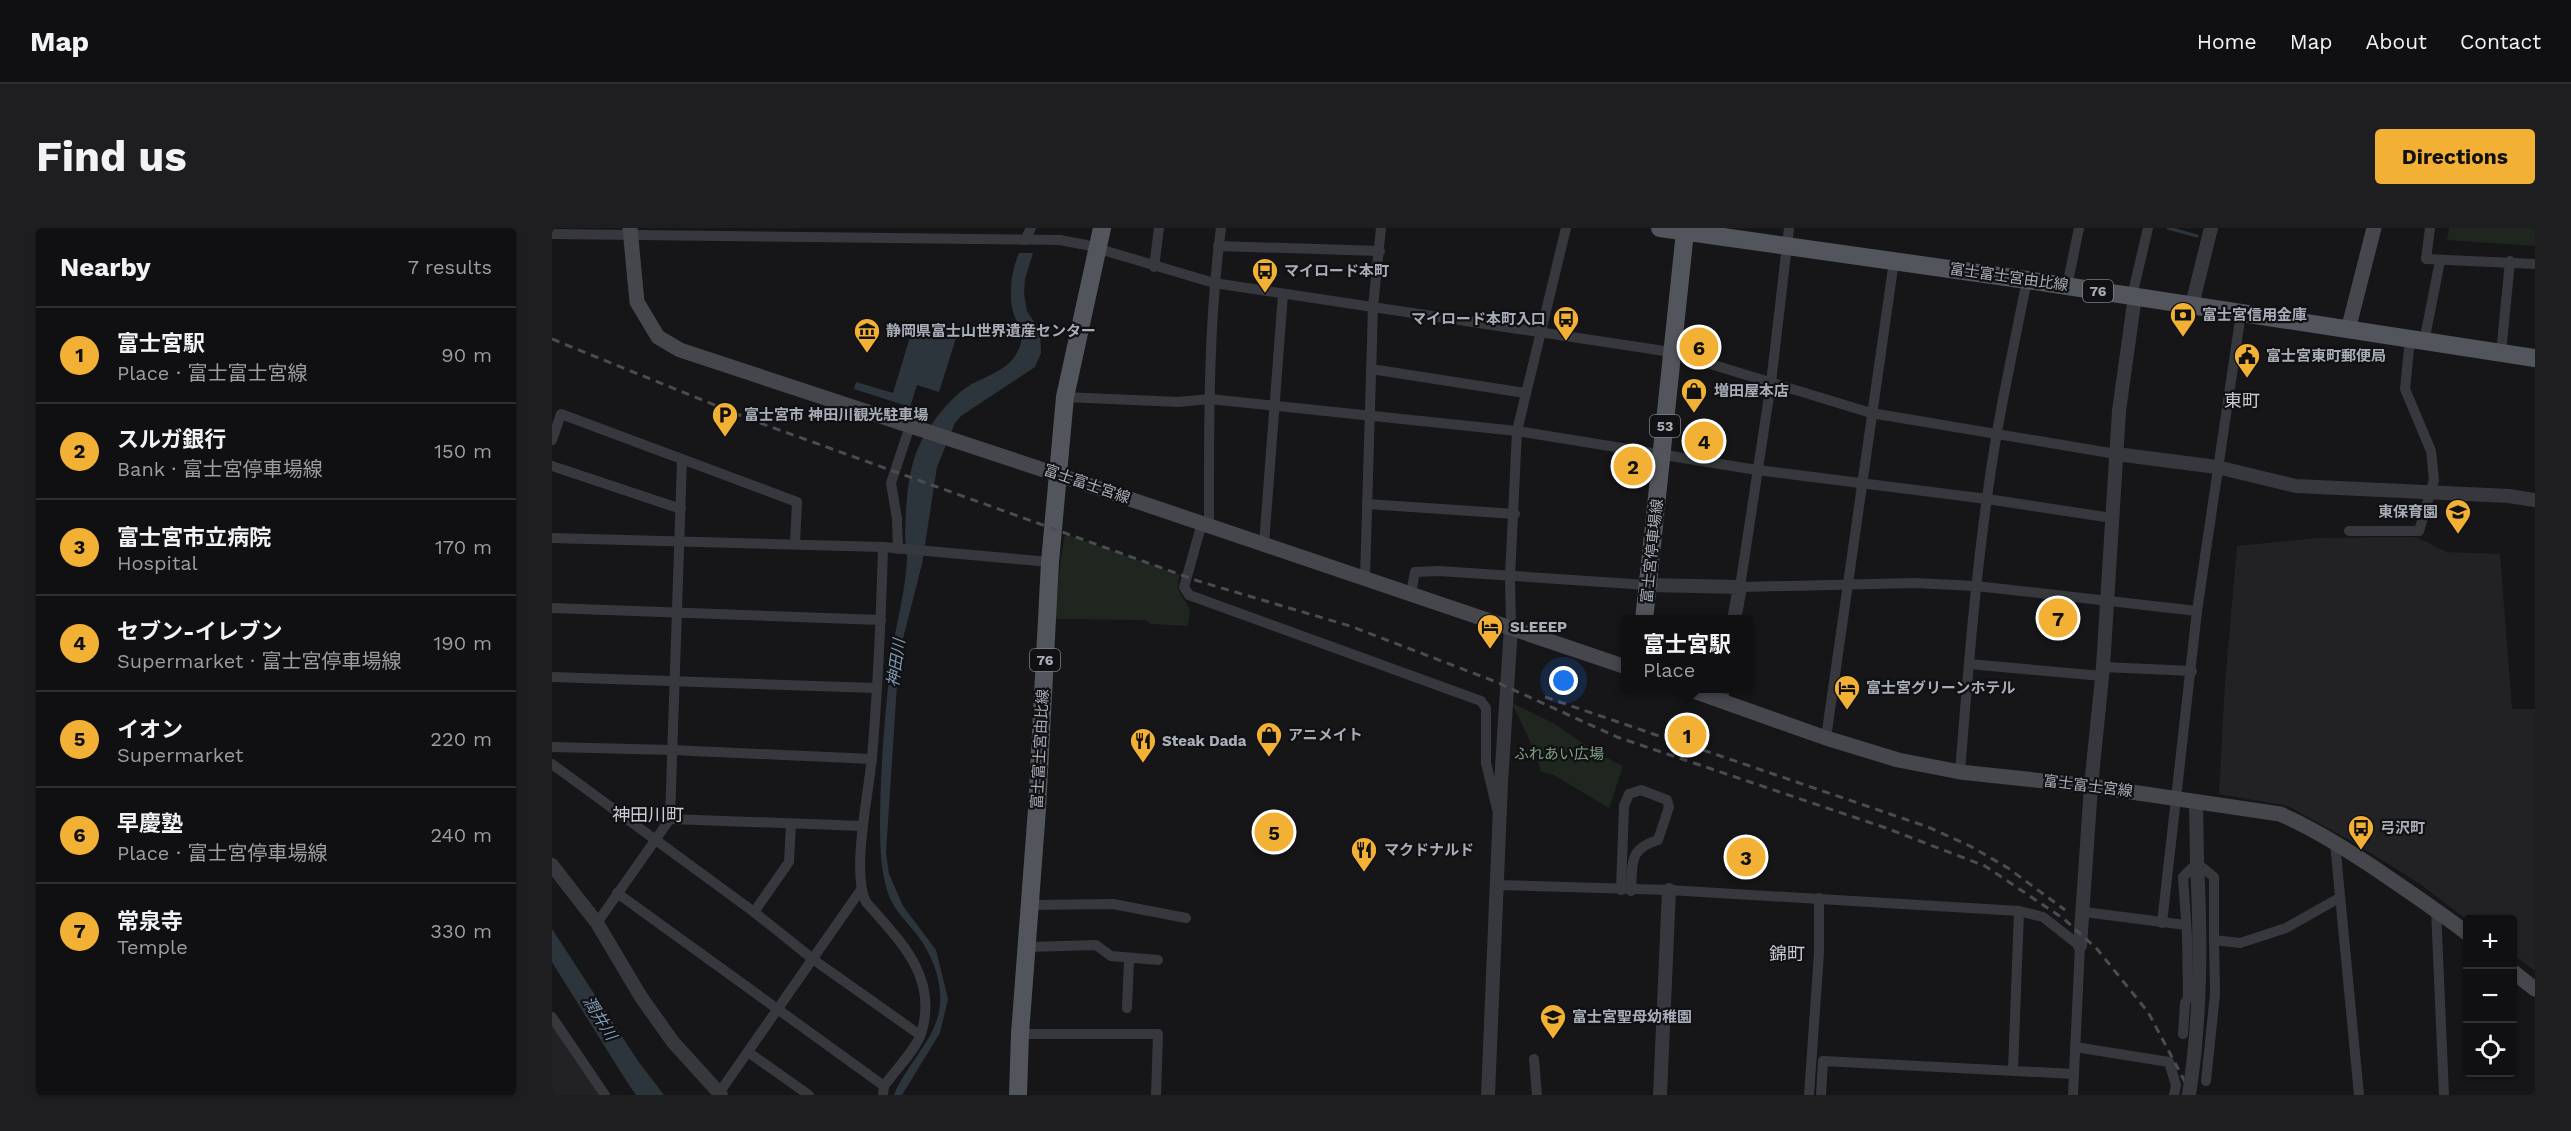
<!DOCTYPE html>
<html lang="en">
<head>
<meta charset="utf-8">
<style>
  :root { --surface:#101012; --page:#1e1e20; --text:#f1f3f6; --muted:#9c9d9f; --line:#303032; --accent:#f2b134 }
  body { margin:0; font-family:"Work Sans","Noto Sans JP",sans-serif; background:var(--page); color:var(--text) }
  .controls { position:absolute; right:18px; bottom:18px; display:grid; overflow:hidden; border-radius:6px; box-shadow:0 2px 4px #0004 }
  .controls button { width:54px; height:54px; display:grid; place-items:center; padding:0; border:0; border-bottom:2px solid var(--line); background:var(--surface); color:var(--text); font:30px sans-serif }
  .you { position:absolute; left:1012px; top:453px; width:21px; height:21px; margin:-15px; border:4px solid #fff; border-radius:50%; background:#1a73e8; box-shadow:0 0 0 9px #1a73e833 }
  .badge { display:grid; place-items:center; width:39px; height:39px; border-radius:50%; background:var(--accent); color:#111; font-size:20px; font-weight:700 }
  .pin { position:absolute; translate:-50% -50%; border:3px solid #fff; box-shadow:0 2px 6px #0006 }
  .popup { position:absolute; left:1069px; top:387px; width:132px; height:78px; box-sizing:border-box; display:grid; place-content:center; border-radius:6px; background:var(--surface); filter:drop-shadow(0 2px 4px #0005); font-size:20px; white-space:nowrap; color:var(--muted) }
  .popup b { font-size:22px; color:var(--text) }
  .popup::after { content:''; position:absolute; left:50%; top:100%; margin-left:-12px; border:12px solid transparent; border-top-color:var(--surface) }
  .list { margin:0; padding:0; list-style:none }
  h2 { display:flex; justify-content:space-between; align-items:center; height:78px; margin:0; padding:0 24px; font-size:26px }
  h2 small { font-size:20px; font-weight:400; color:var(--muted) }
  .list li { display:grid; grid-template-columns:39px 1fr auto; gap:18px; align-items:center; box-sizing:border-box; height:96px; padding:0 24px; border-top:2px solid var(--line) }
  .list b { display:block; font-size:22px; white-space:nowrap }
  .list p { margin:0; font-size:20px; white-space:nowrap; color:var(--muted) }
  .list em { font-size:20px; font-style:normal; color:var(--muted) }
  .icon { flex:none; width:33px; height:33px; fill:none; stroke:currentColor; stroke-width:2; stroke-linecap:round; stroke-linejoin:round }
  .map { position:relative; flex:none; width:1983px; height:867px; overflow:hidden; border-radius:6px }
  header { display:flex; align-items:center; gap:36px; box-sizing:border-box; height:84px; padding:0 30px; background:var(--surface); border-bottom:2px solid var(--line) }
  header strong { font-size:28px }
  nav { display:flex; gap:33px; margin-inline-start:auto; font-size:21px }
  .intro { display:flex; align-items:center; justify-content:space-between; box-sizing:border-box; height:144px; padding:0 36px }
  h1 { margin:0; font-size:42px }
  .button { padding:15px 27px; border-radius:6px; background:var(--accent); color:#111; font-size:21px; font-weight:700 }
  main { display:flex; gap:36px; padding:0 36px }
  aside { flex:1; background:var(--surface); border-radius:6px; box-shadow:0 2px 4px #0004 }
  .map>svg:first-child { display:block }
</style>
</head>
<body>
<header>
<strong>Map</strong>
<nav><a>Home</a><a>Map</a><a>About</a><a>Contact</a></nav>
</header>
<div class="intro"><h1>Find us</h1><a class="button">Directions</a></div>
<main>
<aside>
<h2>Nearby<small>7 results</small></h2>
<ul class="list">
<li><span class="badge">1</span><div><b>富士宮駅</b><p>Place · 富士富士宮線</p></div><em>90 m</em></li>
<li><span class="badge">2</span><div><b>スルガ銀行</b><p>Bank · 富士宮停車場線</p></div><em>150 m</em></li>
<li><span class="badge">3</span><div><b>富士宮市立病院</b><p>Hospital</p></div><em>170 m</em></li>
<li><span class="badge">4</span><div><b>セブン-イレブン</b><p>Supermarket · 富士宮停車場線</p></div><em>190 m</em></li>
<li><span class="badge">5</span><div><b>イオン</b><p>Supermarket</p></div><em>220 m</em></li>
<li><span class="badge">6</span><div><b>早慶塾</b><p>Place · 富士宮停車場線</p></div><em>240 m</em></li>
<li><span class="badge">7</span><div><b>常泉寺</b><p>Temple</p></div><em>330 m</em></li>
</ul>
</aside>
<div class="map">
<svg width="1983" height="867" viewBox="0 0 1983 867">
  <rect width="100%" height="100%" fill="#161618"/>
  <g fill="#222225">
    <path d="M1864,309L1895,324L1948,326L1960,481H1983V743L1961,726L1960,692H1915L1868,656L1806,617L1736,578L1667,566L1673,455L1685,318L1766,310Z"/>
    <path d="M0,789L53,867H0Z"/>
  </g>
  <g fill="#1e261f">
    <path d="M1897,0H1983V18L1895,12Z"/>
    <path d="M513,306L628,347C622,365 631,366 638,382L636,398L599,396L594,392L503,391L508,337Z"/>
    <path d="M960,475L1003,496L1045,525L1071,538L1057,580L1002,547L989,544L985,528Z"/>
  </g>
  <g fill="#2c353c">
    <path d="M467,25H481L473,51L472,66L475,83L488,103L489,125L483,139L409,188L403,195L385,239L370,336L347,426L334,625L337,646L351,678L384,722L396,771L388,805L350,867H342C354,836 385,811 388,777C390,752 380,727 366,708C354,693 340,680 335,662C329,642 328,618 328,597C328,544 333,480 340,426C344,394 354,362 355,330C355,322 353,315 353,307C354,278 355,242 368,216C378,196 397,171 415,159C436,146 459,143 468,118C473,105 462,92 460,79C457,60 460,42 467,25Z"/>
    <path d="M361,99L383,100L405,107L387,164L365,157L358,179L302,161L304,154L341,165Z"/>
    <path d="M0,701L86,833L112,867H84L75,854L0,734Z"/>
  </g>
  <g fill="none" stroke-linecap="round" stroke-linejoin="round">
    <path stroke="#2c353c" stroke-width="3" d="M1616,0L1645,8"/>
    <g stroke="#37383d" stroke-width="10">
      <path d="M1237,0L1219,155L1188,359L1362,355L1424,358L1645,383"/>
      <path d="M1878,0L1874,31L1983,36"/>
      <path d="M0,6L508,12L534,17L662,55L1119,124L1319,185L1564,226"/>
      <path d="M473,12L479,0"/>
      <path d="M666,18L828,23"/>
      <path d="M602,39L607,0"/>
      <path d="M1515,58L1527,0"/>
      <path d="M1580,68L1596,0"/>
      <path d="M1872,114L1888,33"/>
      <path d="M1949,125L1958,33"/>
      <path d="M819,141L973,165"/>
      <path d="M513,169L627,174L657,171L965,203L1205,242L1435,271L1560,290"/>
      <path d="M0,212L9,186L245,274L243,316"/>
      <path d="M0,238L129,281"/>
      <path d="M815,276L963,286"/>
      <path d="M650,295L632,359L637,367L929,473L934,480V535L945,581"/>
      <path d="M657,297C657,198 656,98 669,0"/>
      <path d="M1797,303H1867L1882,252L1879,223L1853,161L1858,111"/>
      <path d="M0,310L331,319L498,334"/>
      <path d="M712,316L731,66"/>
      <path d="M331,319C329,389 326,459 320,529C317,564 299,644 314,674C348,713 387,749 369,806C364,821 342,844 332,858L331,867"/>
      <path d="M346,321L345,291L339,255L358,198"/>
      <path d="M813,350L821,79L829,0"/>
      <path d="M859,365L863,344L887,343L1095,357"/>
      <path d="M0,380L329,392"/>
      <path d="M959,399L958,349L965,203L1014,0"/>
      <path d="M1417,436L1550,448"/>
      <path d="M1551,439L1640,443"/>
      <path d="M0,449L324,460"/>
      <path d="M1274,510L1342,33"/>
      <path d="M0,519L120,522L320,531"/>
      <path d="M0,536L202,684L262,732L368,807"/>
      <path d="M1408,544C1417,430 1426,316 1445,204C1454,153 1465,102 1475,52"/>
      <path d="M118,591L311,598"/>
      <path d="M1783,615L1807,867"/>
      <path d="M946,657L1117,662L1467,683L1491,689L1528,718L1521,867"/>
      <path d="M1069,662L1072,578L1077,566L1089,562L1115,572L1117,579L1106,612C1076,621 1081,635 1079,663"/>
      <path d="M65,665L332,858"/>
      <path d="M478,677L561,676L634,690"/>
      <path d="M1884,681L1892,867"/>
      <path d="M202,684L237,634L239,596"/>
      <path d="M1532,684L1634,697"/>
      <path d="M45,695L118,591L130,232"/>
      <path d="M1610,695L1645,383L1689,85"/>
      <path d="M475,719L544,717L559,728L606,732"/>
      <path d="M575,780L577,731"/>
      <path d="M0,789L53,867"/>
      <path d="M468,806H606L604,867"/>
      <path d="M1631,806L1633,775L1636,770L1635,707L1631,649L1645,635L1662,649V712L1688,715L1734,700L1787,670"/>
      <path d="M1523,819L1617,834L1624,857L1622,867"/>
      <path d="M196,824L257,867"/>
      <path d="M982,831L985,867"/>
      <path d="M1461,842L1467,683"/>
      <path d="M1654,853L1663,766L1662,712"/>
      <path d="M167,865L308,663"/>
      <path d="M1257,867L1267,725V670"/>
      <path d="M1269,867L1271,833L1522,846"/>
    </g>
    <g stroke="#37383d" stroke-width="14">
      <path d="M1640,77L1659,0"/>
      <path d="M1564,226L1665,239L1744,258L1957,268L1983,272"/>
      <path d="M1095,357L1188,359L1182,392"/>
      <path d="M1169,473L1171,460"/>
      <path d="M1644,573L1645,635"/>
      <path d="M0,637L45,695L89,769L121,814L169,867"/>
      <path d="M1528,718L1539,558L1551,439L1567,183L1583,68"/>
      <path d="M936,867L949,555L959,399"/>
      <path d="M1108,867L1117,662"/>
    </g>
    <g stroke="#45474d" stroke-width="15">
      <path d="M78,0L85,74L106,109L128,122L507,247L1074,439"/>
      <path d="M1796,102L1822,0"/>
      <path d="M1133,460L1274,510L1346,532L1408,544L1539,558L1728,586C1761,600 1791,619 1821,639C1853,661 1885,682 1916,706"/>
      <path d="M1960,743L1983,761"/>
    </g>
    <g stroke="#53555c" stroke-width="18">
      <path d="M1108,0L1475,52L1983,130"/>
      <path d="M1092,392L1133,4"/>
      <path d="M466,867L468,806L485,581L498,334L513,169L550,0"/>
    </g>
    <g stroke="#4a4c52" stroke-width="3" stroke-dasharray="8 6" stroke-linecap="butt">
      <path d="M0,111L197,191L646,353L798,398L942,453L1065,509L1334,600L1433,638L1512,691L1545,721L1596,784L1640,867"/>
      <path d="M993,469L1113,510"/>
      <path d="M1151,522L1376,599L1418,618L1456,640L1513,682"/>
    </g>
    <path stroke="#37383d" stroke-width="14" d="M1637,867C1649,789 1649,713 1645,635"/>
  </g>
  <defs>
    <g id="bus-pin" transform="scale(1.35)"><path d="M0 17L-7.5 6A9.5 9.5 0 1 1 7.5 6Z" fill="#f2b134" stroke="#111113"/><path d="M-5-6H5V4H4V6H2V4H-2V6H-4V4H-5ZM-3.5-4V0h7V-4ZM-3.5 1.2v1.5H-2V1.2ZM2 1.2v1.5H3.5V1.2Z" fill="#111"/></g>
    <g id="bank-pin" transform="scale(1.35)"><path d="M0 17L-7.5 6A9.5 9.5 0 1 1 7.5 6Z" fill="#f2b134" stroke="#111113"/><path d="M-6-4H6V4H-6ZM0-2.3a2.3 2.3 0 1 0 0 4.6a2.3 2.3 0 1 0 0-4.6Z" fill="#111"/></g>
    <g id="museum-pin" transform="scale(1.35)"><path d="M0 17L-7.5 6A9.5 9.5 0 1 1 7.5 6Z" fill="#f2b134" stroke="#111113"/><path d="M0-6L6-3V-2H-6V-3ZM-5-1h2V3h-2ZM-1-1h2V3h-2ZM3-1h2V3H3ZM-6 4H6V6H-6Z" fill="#111"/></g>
    <g id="civic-pin" transform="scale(1.35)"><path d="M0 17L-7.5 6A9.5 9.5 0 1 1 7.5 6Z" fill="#f2b134" stroke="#111113"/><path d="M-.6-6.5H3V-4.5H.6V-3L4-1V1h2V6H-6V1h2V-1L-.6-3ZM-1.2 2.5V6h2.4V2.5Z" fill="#111"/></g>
    <g id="shop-pin" transform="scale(1.35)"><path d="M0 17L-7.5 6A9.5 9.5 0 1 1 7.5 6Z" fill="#f2b134" stroke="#111113"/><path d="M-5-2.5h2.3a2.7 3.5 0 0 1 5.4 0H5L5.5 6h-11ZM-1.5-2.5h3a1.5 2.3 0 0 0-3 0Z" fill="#111"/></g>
    <g id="parking-pin" transform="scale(1.35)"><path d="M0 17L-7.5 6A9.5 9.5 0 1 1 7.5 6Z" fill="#f2b134" stroke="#111113"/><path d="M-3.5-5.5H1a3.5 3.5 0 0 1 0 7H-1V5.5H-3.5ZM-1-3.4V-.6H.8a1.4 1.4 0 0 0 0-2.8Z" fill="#111"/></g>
    <g id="school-pin" transform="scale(1.35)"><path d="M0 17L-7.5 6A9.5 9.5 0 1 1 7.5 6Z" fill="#f2b134" stroke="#111113"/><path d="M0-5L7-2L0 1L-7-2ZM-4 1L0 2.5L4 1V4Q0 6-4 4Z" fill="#111"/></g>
    <g id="hotel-pin" transform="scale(1.35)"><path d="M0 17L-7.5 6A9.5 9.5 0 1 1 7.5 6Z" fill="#f2b134" stroke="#111113"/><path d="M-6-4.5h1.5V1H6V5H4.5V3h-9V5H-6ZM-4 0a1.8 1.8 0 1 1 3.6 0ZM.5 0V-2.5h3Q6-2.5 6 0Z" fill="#111"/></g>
    <g id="restaurant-pin" transform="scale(1.35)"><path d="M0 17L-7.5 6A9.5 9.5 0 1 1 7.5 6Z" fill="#f2b134" stroke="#111113"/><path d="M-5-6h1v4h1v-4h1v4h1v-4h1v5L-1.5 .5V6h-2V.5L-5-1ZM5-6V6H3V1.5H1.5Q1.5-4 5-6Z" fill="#111"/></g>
  </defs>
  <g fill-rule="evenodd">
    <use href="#bus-pin" x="713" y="43"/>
    <use href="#bank-pin" x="1631" y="87"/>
    <use href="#bus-pin" x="1014" y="91"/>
    <use href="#museum-pin" x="315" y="103"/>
    <use href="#civic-pin" x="1695" y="128"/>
    <use href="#shop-pin" x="1142" y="163"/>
    <use href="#parking-pin" x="173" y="187"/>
    <use href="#school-pin" x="1906" y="284"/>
    <use href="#hotel-pin" x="938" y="399"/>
    <use href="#hotel-pin" x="1295" y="460"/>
    <use href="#shop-pin" x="717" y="507"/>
    <use href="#restaurant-pin" x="591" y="513"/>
    <use href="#bus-pin" x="1809" y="600"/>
    <use href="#restaurant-pin" x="812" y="622"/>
    <use href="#school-pin" x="1001" y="789"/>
  </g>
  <g text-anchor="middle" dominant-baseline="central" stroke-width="4.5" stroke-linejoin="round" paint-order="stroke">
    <g fill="#111113" stroke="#7b7e86" stroke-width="1.5">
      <rect x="1531" y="52" width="30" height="22" rx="4.5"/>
      <rect x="1098" y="187" width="30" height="22" rx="4.5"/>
      <rect x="478" y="421" width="30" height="22" rx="4.5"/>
    </g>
    <g font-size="14" font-weight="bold" fill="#a8adb8">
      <text x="1546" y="63">76</text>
      <text x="1113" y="198">53</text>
      <text x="493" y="432">76</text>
    </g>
    <g font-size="15" font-weight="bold" fill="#a8adb8" stroke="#111113" text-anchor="start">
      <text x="732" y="43">マイロード本町</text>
      <text x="1650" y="87">富士宮信用金庫</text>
      <text x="994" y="91" text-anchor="end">マイロード本町入口</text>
      <text x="334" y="103">静岡県富士山世界遺産センター</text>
      <text x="1714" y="128">富士宮東町郵便局</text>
      <text x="1162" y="163">増田屋本店</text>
      <text x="192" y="187">富士宮市 神田川観光駐車場</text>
      <text x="1886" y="284" text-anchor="end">東保育園</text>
      <text x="958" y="399">SLEEEP</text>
      <text x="1314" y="460">富士宮グリーンホテル</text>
      <text x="736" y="507">アニメイト</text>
      <text x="610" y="513">Steak Dada</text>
      <text x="1828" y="600">弓沢町</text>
      <text x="832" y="622">マクドナルド</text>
      <text x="1020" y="789">富士宮聖母幼稚園</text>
    </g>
    <g font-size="15" fill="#a8adb8" stroke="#111113">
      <text transform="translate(1457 49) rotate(8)">富士富士宮由比線</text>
      <text transform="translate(535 256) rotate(19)">富士富士宮線</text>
      <text transform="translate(1100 323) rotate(-84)">富士宮停車場線</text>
      <text transform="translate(488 521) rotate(-87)">富士富士宮由比線</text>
      <text transform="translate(1536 558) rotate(7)">富士富士宮線</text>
    </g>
    <g font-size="15" fill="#7fa381" stroke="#111113">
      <text x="1007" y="526">ふれあい広場</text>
    </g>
    <g font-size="16" font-style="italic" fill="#7f9bb3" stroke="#111113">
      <text transform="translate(344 435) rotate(-82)">神田川</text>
      <text transform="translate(48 790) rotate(58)">潤井川</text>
    </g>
    <g font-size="18" fill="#c9ccd4" stroke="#111113">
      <text x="1690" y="172">東町</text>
      <text x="96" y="586">神田川町</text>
      <text x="1235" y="725">錦町</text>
    </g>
  </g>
</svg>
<div class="controls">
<button>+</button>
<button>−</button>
<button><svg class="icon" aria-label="locate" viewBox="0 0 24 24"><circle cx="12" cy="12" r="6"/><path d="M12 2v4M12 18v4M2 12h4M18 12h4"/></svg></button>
</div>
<div class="you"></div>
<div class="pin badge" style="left:1135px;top:507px">1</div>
<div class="popup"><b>富士宮駅</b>Place</div>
<div class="pin badge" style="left:1081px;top:238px">2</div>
<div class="pin badge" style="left:1194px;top:629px">3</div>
<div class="pin badge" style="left:1152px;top:213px">4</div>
<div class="pin badge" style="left:722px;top:604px">5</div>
<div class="pin badge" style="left:1147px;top:119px">6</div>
<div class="pin badge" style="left:1506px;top:390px">7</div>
</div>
</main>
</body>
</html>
